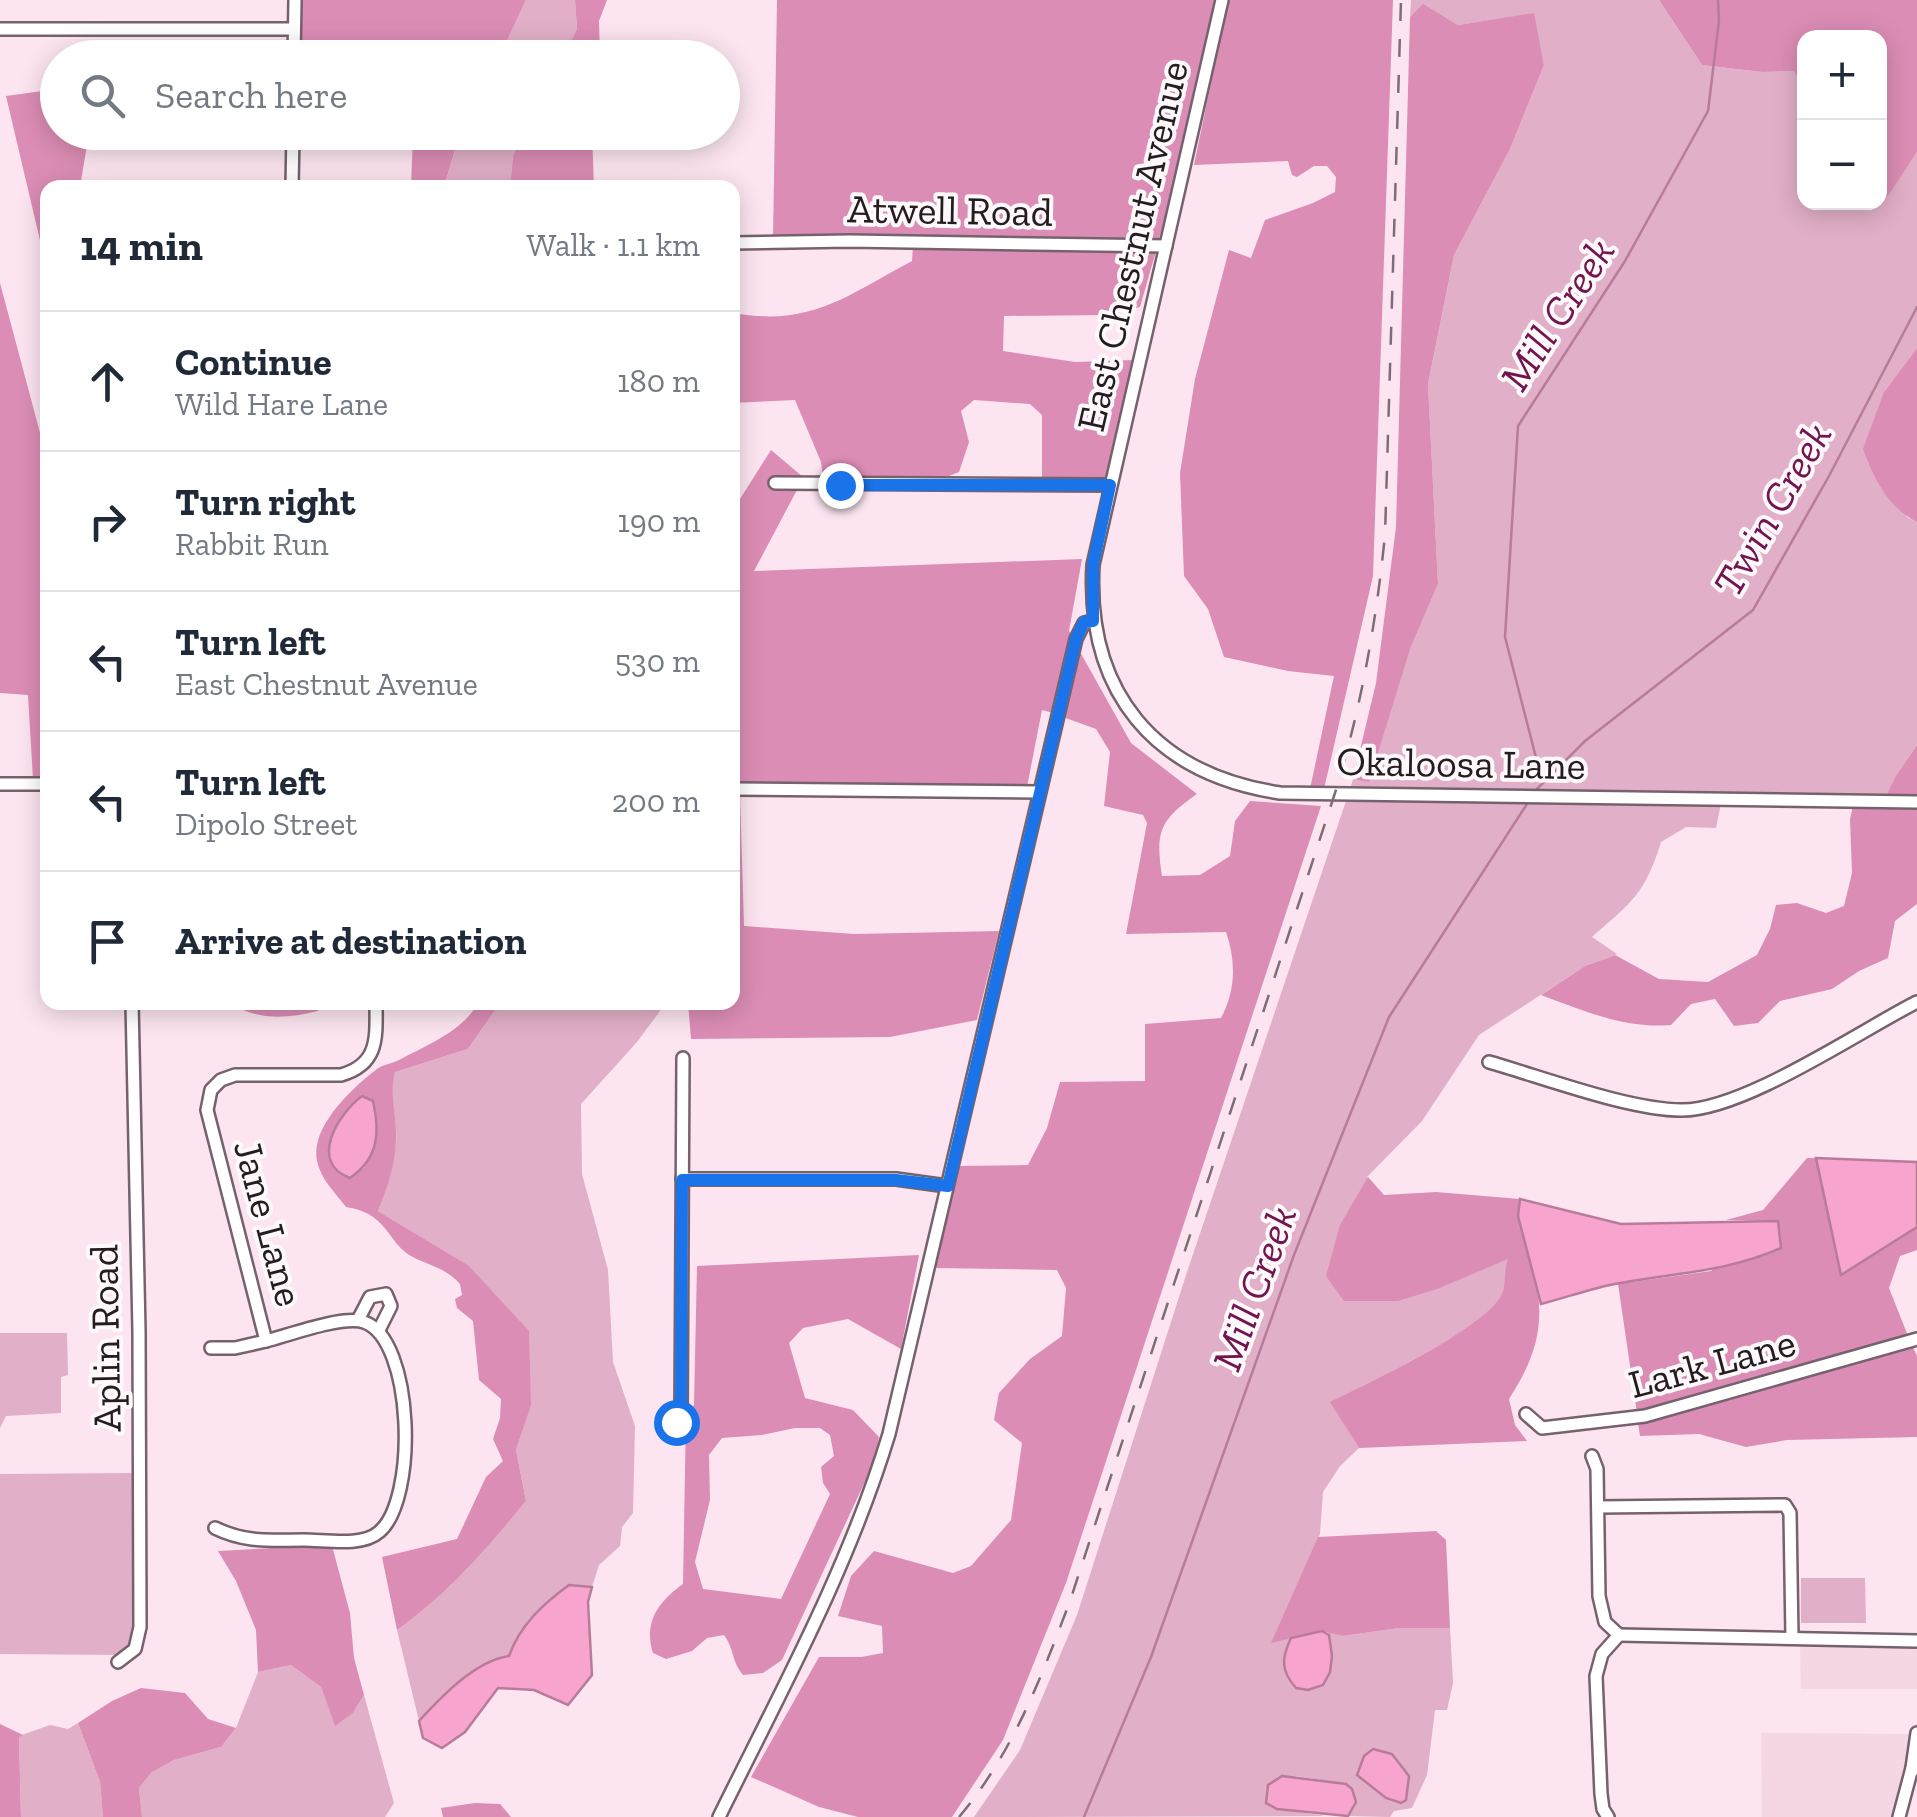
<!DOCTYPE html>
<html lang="en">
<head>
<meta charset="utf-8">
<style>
  :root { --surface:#fff; --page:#f2f2f3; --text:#1f2937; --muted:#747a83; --line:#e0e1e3 }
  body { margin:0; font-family:"Zilla Slab",serif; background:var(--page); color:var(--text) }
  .controls { position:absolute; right:30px; top:30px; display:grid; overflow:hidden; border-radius:20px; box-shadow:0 5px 25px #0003 }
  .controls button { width:90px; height:90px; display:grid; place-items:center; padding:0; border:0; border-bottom:2px solid var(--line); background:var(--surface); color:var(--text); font:50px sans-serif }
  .stop { position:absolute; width:30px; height:30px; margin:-22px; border:8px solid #1a73e8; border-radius:50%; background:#fff }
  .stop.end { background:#1a73e8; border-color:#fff; box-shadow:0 2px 10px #0008 }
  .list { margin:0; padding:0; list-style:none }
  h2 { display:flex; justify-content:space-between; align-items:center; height:130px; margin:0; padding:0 40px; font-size:42px }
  h2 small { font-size:32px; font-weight:400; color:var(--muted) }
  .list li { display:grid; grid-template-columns:65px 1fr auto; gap:30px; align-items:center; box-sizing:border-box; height:140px; padding:0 40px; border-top:2px solid var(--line) }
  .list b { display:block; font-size:38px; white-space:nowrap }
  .list p { margin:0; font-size:32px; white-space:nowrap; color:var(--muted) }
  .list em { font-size:32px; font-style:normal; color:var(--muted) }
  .icon { flex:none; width:55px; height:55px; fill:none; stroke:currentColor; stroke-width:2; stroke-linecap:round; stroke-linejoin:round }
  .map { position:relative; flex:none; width:1917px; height:1817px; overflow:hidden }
  .search { position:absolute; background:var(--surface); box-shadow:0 5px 25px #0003; left:40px; top:40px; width:700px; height:110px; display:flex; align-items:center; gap:25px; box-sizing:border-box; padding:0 35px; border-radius:55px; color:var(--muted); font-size:38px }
  .panel { position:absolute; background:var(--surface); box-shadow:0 5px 25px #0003; left:40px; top:180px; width:700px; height:830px; border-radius:20px }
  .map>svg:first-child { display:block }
</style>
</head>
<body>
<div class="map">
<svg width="1917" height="1817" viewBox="0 0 1917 1817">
  <rect width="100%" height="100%" fill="#fce5f0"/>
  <g fill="#f5d6e4">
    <path d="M1800,1642L1917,1646V1689H1801Z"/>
    <path d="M1761,1733L1913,1734L1902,1817H1762Z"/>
  </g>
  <g fill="#e1afc7">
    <path d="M526,0H575L577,29L563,57L487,58L506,43Z"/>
    <path d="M1411,0H1659L1702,65L1762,72L1794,71L1804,91V202H1880V192L1888,195L1917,152V348L1884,392L1907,517L1917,522V745L1895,777L1886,796L1350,789L1353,779L1369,781L1411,647L1438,584L1428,384L1454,255L1510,149L1544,65L1533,14L1458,25L1423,5L1410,17Z"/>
    <path d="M460,133H522L513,156L510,187L444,188Z"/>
    <path d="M1347,798L1721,803L1716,828L1686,827L1661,842C1645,894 1632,902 1592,937L1617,954L1585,966L1479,1035L1422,1121L1367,1177L1440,1288L1509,1258C1503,1270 1508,1284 1502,1295C1484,1329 1368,1383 1331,1402L1359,1448L1340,1466L1323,1492L1320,1534L1272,1642L1291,1638L1287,1646L1329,1635L1328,1632L1343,1636L1399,1628H1450L1453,1683L1447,1710H1435L1427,1775L1412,1808L1394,1811L1390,1817L1348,1816L1356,1802L1346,1784L1296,1776L1267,1803L1277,1809L1326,1816L974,1817L1020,1750L1077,1615L1188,1269Z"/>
    <path d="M500,1003H666L637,1042L581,1104L582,1174L608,1270L613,1362L635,1426L633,1513L622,1527L620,1546L599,1565L592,1587L569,1585L514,1643L509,1657C475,1661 442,1696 419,1721L397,1630C450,1592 485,1551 526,1501L516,1450L531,1406L468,1265L378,1211C386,1190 394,1167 396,1143C398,1119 388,1096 395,1072L468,1049Z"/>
    <path d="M0,1333H67L68,1375L61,1377V1413L6,1416L0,1428Z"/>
    <path d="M134,1473V1627L130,1647L122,1655L0,1654V1474Z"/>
    <path d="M1801,1578H1865L1866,1623H1801Z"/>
    <path d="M291,1665L321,1687L335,1725L353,1713L364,1695L394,1803L385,1817H142L139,1788L151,1773L174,1760L221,1747L236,1728L258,1672Z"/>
    <path d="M78,1723L100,1782L103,1817H21L19,1736L50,1725L68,1729Z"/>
  </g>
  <g fill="#dc8db5" fill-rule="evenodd">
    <path d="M300,0H526L506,43L487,57L299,58Z"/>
    <path d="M575,0H607L599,21L600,57H563L577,29Z"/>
    <path d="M777,0H1217L1172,196L1158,242L773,237Z"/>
    <path d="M1228,0H1393L1373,576L1324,789H1310L1334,676L1288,671L1224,657L1208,609L1184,576L1180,473L1195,379L1229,250L1251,258L1265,220L1313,203L1335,192L1336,177L1327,166H1314L1297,177L1292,175L1288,161L1194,165Z"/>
    <path d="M1659,0H1917V152L1888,196L1880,192V38H1804V91L1794,71L1762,72L1702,65Z"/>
    <path d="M1423,4L1458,25L1534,13L1544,65L1510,149L1454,255L1428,384L1438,584L1411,647L1369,782L1353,779L1376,683L1396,527L1410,17Z"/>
    <path d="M57,89L58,132L89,133L80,187L48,188L47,270L6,96Z"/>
    <path d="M413,133H460L444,187H411Z"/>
    <path d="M522,133H592L594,187H510L513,156Z"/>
    <path d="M913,246L1156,251L1140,307L1109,315L1004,316L1003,351L1075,362L1134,360L1106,477L1042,479V415L1030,404L974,400L961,411L969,442L959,472L939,480L823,478L821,462L795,400L733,403V313C811,327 846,296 912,261Z"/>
    <path d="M0,283L47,459V779H33L28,695L0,693Z"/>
    <path d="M1917,348V522C1887,507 1874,478 1863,449L1884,392Z"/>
    <path d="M771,450L803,477L770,479V488H798L754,571L1082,559L1069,631L1072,636L1053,713L1042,710L1027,787L733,783V494L740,499Z"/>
    <path d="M1079,650L1131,743L1197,794C1160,820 1155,831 1162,876L1200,875L1230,856L1235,821L1250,801L1321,806L1066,1583L1003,1740L952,1817H858L819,1807L751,1777L819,1657H861L883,1653L882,1626L838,1616L851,1576L874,1551L953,1573L971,1566L1011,1520L1022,1443L994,1420L999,1393L1030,1359L1062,1336L1066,1288L1057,1270L934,1268L958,1166L1028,1165L1047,1128L1060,1082L1145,1081V1024L1221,1018C1236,990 1236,961 1226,932L1126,934L1147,823L1143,815L1104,806L1110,752L1096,729L1063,717Z"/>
    <path d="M1917,745V797L1886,796L1895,777Z"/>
    <path d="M733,793H740L744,926L854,934L999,931L977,1020L890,1037L691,1039L688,1003L732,1002Z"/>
    <path d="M1853,806H1917V904L1895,921L1888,958L1859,971L1832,989L1780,1001L1758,1023L1734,1026L1715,999L1691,1004L1671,1025C1625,1029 1584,1011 1541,995L1585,966L1615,955L1659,979L1708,982L1757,955L1770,929L1776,905L1797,903L1826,913L1844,906L1852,873L1850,819Z"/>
    <path d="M233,1003V1002L322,1003L318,1011C289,1018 262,1021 235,1006Z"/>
    <path d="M478,1003H500L468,1049L395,1072C389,1095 397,1116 396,1139C396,1163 387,1189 378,1211L468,1265L529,1331L531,1406L516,1450L526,1501C485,1551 450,1592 397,1630L382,1557L457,1539L486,1477L503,1461L493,1439L500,1418L501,1399L479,1380L473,1321L457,1308L455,1299L462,1295L460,1284C446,1268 430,1266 413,1257C386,1243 390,1214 346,1207C335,1192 321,1180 317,1161C310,1127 352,1088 377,1069C384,1064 391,1064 399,1060C427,1045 463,1031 478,1003ZM328,1152L365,1167L350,1178L340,1174Z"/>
    <path d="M1807,1158H1816L1841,1275L1917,1227V1250L1900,1256L1889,1288L1908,1336L1637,1413L1618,1284L1711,1271L1778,1221L1726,1220L1763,1210Z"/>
    <path d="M1368,1177L1384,1195L1436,1192L1520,1199C1518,1221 1525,1239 1531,1260C1547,1316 1540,1351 1509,1399L1515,1425L1527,1441L1359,1448L1330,1402C1370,1382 1480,1331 1501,1296C1507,1286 1503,1270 1508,1259L1440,1288L1398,1301H1344L1326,1276L1340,1225Z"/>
    <path d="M919,1255L901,1349L848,1319L803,1328L789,1343L805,1398L853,1410L879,1437L875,1460L782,1660L763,1673L743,1675C732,1663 734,1648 724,1635L707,1638L692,1651L666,1659L653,1653C643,1622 659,1601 683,1584L686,1415L694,1405L697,1266ZM795,1428H820L830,1435L834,1456L821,1467L823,1483L830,1494L781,1599L703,1589L695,1562L710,1500L709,1455L722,1438L762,1435Z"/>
    <path d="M1912,1345L1917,1356V1437L1787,1440L1746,1447L1699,1434L1640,1436L1638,1423Z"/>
    <path d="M1436,1531L1446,1540L1450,1628H1399L1343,1636L1321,1631L1271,1643L1318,1537Z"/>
    <path d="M331,1542L350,1613L354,1658L364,1695L353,1713L335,1726L321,1687L291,1665L258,1672L256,1630L236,1581L218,1551L326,1545Z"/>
    <path d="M141,1688L185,1693L208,1719L236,1728L221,1747L174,1760L151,1773L139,1788L142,1817H103L100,1782L78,1723L112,1701Z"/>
    <path d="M0,1724L23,1735L19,1737L21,1817H0Z"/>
    <path d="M475,1803L500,1804L511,1817H443L441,1808Z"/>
  </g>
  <g fill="#f7a5ce" stroke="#b87c9a" stroke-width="2.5">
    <path d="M362,1096L373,1101C380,1132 379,1158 350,1178C308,1162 338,1114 362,1096Z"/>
    <path d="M1816,1158L1917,1162V1227L1841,1275Z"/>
    <path d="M1520,1199L1621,1224L1778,1221L1781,1248C1725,1273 1669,1273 1610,1285C1587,1290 1564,1298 1541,1304L1518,1216Z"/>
    <path d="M569,1585L592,1587L588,1602L592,1675L568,1705L534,1690L498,1688L465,1732L442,1748L423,1738L419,1721C442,1696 475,1661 509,1656C520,1625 543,1604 569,1585Z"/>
    <path d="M1322,1631L1329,1635L1332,1656L1330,1672L1323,1685L1308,1690L1296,1688C1281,1671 1281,1659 1291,1638Z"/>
    <path d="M1373,1749L1392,1754L1409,1776L1406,1800L1401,1803L1386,1798L1357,1775L1364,1756Z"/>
    <path d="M1282,1776L1346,1784L1352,1789L1356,1802L1348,1816L1277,1809L1266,1803L1268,1785Z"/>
  </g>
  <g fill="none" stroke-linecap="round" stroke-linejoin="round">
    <g stroke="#b87c9a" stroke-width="2.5">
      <path d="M1542,781L1505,637L1518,426L1625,261L1708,111L1719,21L1718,0"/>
      <path d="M1537,789L1585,741L1753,610L1829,476L1917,307"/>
      <path d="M1084,1817L1151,1657L1294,1255L1389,1017L1527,804"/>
    </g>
    <g stroke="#76626c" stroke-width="16">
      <g id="minor">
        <path d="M1222,0L1093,565C1086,692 1154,774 1280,793L1917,802"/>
        <path d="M0,29H294"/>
        <path d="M294,58L295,0"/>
        <path d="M292,188L293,132"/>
        <path d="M732,243L849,241L1166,246"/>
        <path d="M775,483L1110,485"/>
        <path d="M0,784H48"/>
        <path d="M732,789L1039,792"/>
        <path d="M1489,1062C1542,1077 1629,1110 1682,1110C1744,1110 1858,1032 1917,1002"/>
        <path d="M682,1179H896L947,1186"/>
        <path d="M358,1320L370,1297L386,1294L391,1306L379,1330"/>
        <path d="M211,1348H235L266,1341"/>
        <path d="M1526,1414L1542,1428L1645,1416L1917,1339"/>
        <path d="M666,1431L681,1413L683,1058"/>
        <path d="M1592,1456L1597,1469L1599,1596L1605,1622L1619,1635"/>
        <path d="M1598,1507L1785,1505L1790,1513L1792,1637"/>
        <path d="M215,1528C246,1543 270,1540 304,1540C326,1540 362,1547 379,1532C418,1500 414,1339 364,1322C343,1315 289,1335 266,1341L207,1110L211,1090L221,1080L235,1075H341C380,1064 376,1036 376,1002"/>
        <path d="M1619,1635L1917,1641"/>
        <path d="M118,1662L135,1649L140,1627L139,1331L132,1002"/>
        <path d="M1912,1768L1917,1733"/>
        <path d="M719,1817C781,1691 848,1569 889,1434L1076,639L1084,623L1093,621"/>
        <path d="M1608,1817L1603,1809L1601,1794L1596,1676L1602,1654L1619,1635"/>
        <path d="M1899,1817L1912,1768L1917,1769"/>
      </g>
    </g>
    <use href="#minor" stroke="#fff" stroke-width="11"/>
    <path stroke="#7c6e75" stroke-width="2.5" stroke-dasharray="18 18" stroke-linecap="butt" d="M959,1817C1013,1753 1041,1678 1070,1601L1335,793C1361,708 1376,624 1385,535L1401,0"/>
  </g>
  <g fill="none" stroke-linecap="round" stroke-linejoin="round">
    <path stroke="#1a73e8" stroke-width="12" d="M676,1422L681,1413L682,1180H896L948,1186L1076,639L1084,622L1093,621V565L1110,485H840"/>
  </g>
  <g text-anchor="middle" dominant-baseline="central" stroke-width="8" stroke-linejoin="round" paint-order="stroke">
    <g font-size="40" fill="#241c20" stroke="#fdf8fa">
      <text transform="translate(950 210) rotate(1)">Atwell Road</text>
      <text transform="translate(1132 246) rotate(-77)">East Chestnut Avenue</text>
      <text transform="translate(1461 763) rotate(1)">Okaloosa Lane</text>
      <text transform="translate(269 1223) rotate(75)">Jane Lane</text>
      <text transform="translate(105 1338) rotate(-91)">Aplin Road</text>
      <text transform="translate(1712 1363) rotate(-15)">Lark Lane</text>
    </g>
    <g font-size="42" font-style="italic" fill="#72154e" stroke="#fdf8fa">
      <text transform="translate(1557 314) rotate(-57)">Mill Creek</text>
      <text transform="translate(1772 509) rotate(-60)">Twin Creek</text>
      <text transform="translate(1254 1288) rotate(-70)">Mill Creek</text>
    </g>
  </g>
</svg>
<div class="controls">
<button>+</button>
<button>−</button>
</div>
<div class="stop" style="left:676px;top:1422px"></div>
<div class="stop end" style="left:840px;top:485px"></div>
<div class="search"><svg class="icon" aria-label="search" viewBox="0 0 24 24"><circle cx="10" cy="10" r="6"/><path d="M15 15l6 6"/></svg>Search here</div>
<section class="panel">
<h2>14 min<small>Walk · 1.1 km</small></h2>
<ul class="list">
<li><svg class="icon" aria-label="ahead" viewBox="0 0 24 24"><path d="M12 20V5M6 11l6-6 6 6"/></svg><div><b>Continue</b><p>Wild Hare Lane</p></div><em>180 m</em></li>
<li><svg class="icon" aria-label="right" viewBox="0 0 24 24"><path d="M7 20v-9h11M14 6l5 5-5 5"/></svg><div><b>Turn right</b><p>Rabbit Run</p></div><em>190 m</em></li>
<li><svg class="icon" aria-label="left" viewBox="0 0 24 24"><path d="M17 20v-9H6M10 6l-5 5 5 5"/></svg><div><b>Turn left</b><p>East Chestnut Avenue</p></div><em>530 m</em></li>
<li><svg class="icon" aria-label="left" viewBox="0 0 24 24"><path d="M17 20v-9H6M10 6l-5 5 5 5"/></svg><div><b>Turn left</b><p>Dipolo Street</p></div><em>200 m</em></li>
<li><svg class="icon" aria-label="arrive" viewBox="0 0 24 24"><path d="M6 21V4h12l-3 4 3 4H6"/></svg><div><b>Arrive at destination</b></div></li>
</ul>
</section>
</div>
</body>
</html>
